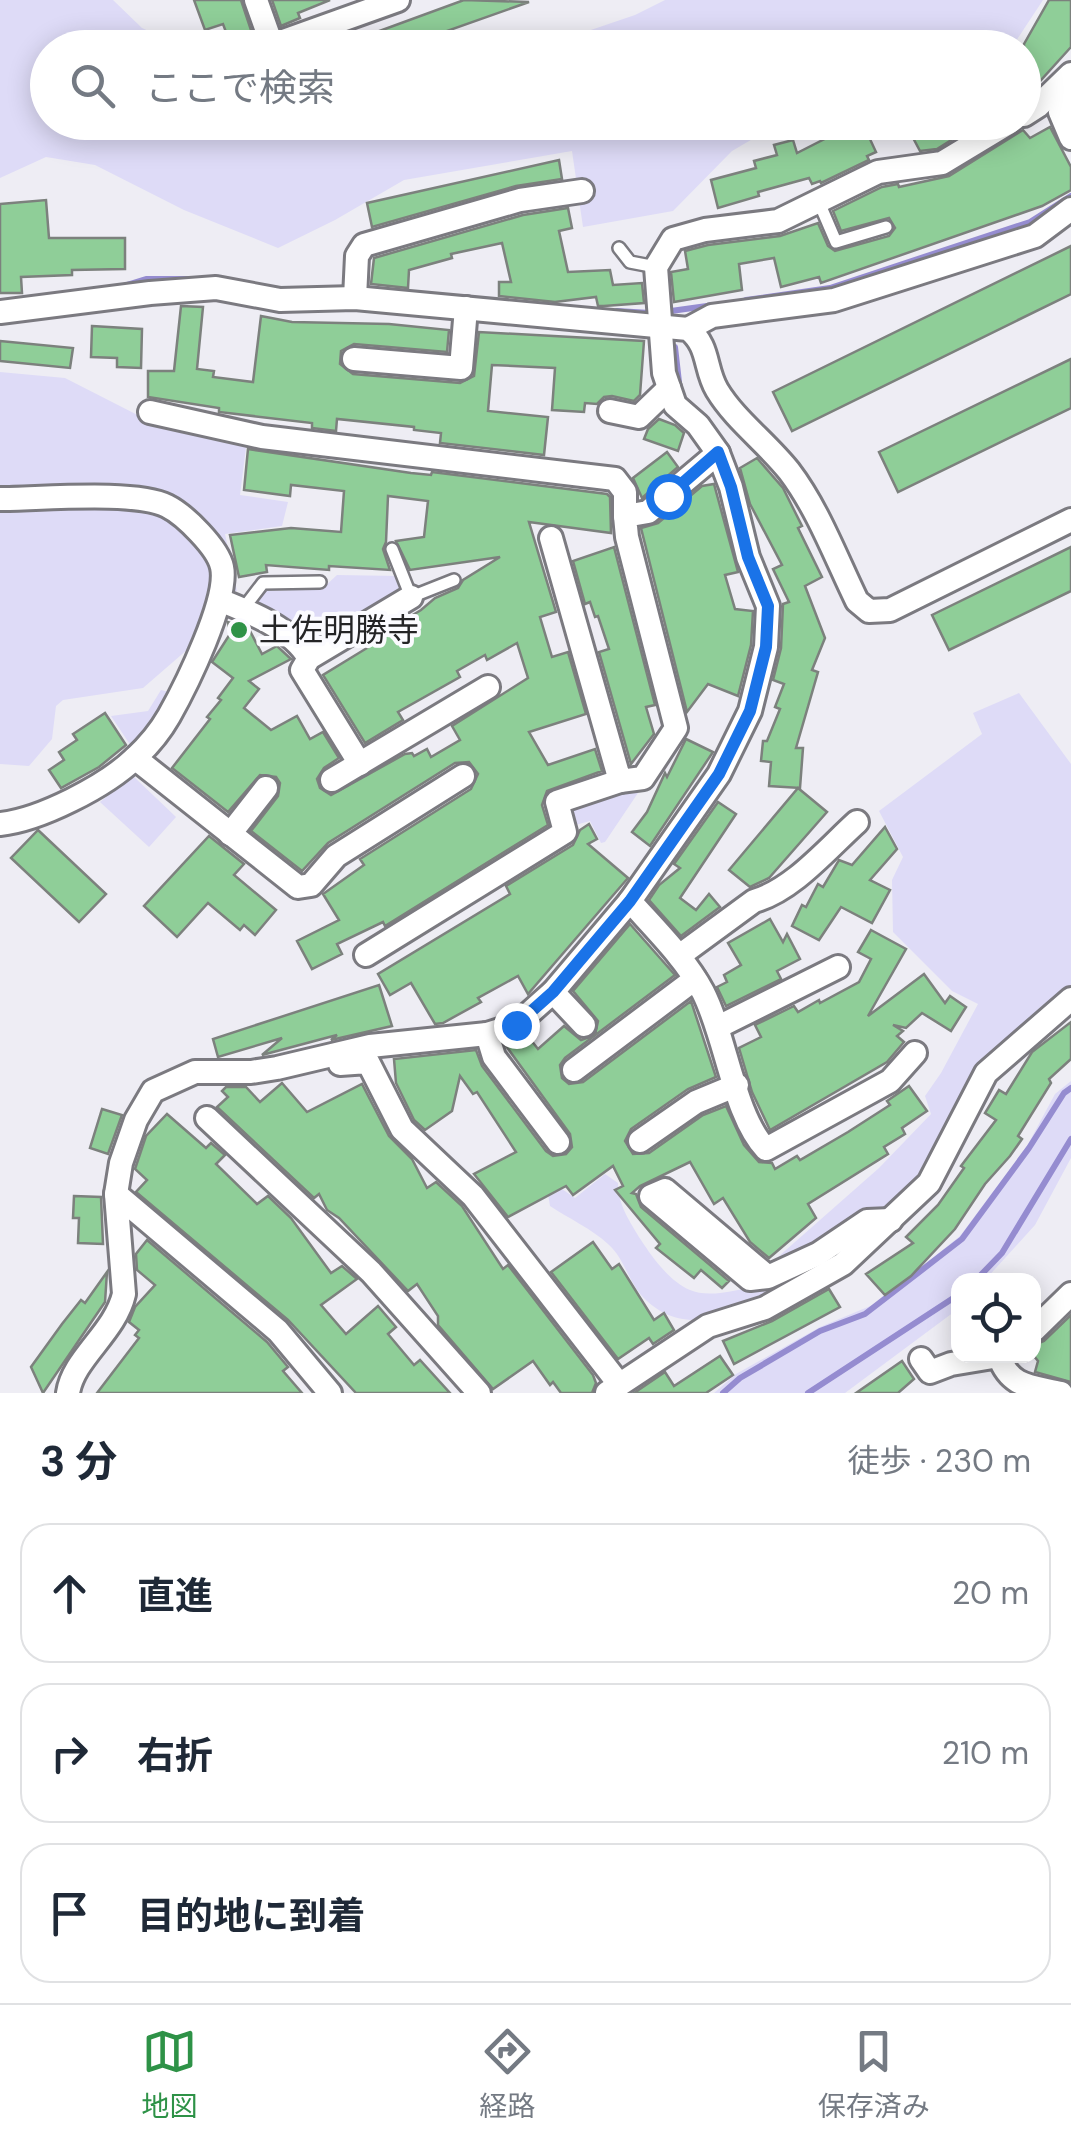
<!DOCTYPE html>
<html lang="ja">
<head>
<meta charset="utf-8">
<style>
  :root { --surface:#fff; --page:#f2f2f3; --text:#1f2937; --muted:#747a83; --line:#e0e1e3; --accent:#2e9247 }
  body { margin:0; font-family:"DM Sans","Noto Sans JP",sans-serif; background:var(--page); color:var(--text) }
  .controls { position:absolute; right:30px; bottom:30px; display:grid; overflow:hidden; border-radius:20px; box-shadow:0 5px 25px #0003 }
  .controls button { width:90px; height:90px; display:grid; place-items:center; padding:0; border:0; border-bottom:2px solid var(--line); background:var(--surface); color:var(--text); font:50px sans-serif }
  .stop { position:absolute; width:30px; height:30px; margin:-22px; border:8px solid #1a73e8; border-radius:50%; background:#fff }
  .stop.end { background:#1a73e8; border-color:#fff; box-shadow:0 2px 10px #0008 }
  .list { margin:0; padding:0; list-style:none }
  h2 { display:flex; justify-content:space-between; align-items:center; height:130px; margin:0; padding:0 40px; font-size:42px }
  h2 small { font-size:32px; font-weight:400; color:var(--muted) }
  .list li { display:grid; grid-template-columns:65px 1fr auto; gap:30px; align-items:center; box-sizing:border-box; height:140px; margin:0 20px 20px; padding:0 20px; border:2px solid var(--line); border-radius:30px }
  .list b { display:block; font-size:38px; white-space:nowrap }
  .list em { font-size:32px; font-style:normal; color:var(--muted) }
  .icon { flex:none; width:55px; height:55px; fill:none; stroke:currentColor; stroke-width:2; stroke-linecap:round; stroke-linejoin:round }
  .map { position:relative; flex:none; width:1071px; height:1393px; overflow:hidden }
  .search { position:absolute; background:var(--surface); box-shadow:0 5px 25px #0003; left:30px; right:30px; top:30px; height:110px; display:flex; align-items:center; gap:25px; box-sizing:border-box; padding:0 35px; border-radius:55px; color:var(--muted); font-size:38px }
  .sheet { height:610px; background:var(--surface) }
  nav { display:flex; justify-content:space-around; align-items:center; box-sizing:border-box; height:140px; border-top:2px solid var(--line); background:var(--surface); font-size:28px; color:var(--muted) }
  nav a { display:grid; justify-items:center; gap:5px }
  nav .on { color:var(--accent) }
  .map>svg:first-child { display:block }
</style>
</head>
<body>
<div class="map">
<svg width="1071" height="1393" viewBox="0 0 1071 1393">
  <rect width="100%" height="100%" fill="#eeedf4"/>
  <g fill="#dedbf7">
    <path d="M0,0H113L142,28L183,47L48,48V122L780,123L732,151L673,211L583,227L572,151L404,180L335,220L278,248L184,210L95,165L46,157L0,178Z"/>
    <path d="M665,0H1043L1012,47H509L582,33L635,15Z"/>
    <path d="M0,372L65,378L163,428L246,447L240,495L288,502L282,526L225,534L237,591L222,592L188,649L143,688L63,700L56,706L52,739L29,766L0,764Z"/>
    <path d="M337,575L398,576L406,594L311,652L249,607L266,591L322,589Z"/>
    <path d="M161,690L173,693L133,749L111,716L148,711Z"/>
    <path d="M1019,693L1071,764V985L1002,1044L964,1091L940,1143L917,1177L889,1208L861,1212L817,1241L778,1257L879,1168L931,1114L925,1096L941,1073L978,1004L952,991L893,932L892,880L903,857L879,811L982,734L973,713Z"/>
    <path d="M133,776L176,817L149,847L100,802Z"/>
    <path d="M644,784L605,842L601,843L590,821L568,827L563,805Z"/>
    <path d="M1071,1081V1158L1035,1225L985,1280H958V1309L845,1393H714L736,1374L820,1327L875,1304L960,1236L1027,1146L1055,1094Z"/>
    <path d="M605,1174L618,1183C618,1205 630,1222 641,1240C652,1257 670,1282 690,1290C721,1304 795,1272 825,1260C776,1293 695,1355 641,1295C628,1280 624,1258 608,1244C592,1229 568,1218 550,1206L548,1194L562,1189L575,1198Z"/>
  </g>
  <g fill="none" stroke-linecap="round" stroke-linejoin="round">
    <g stroke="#958cd0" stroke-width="6">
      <path d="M120,287L146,279H221"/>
      <path d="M746,300L830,288L1030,222L1071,196"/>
      <path d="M617,311L650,313"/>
      <path d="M671,311L714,305"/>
      <path d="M675,347L679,382"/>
      <path d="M976,1280L1002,1253L1071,1139"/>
      <path d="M723,1393L740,1378L820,1331L865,1314L962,1239L1029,1148L1064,1093L1071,1088"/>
      <path d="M808,1393L958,1295"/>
    </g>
  </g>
  <g fill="#8fce98" stroke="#7c817d" stroke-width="2.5">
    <path d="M194,0H241L257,48H232L223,24L205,30Z"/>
    <path d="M272,0H330L298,13L300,18L281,26Z"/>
    <path d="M464,0L529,2L399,48H333Z"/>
    <path d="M1049,0H1071V47L1032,90L1024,80V44Z"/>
    <path d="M858,122H862L876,152L867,156L869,160L821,183L820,181L812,184L809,178L758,192L759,196L718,208L711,180L756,168L754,161L777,155L774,145L793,140L797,153Z"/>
    <path d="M933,122H980L937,149L920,151L911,134Z"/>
    <path d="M1050,127L1071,167V190L1042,206L821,283L819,277L781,287L774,258L739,264L742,290L674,302L671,272L688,269L685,251L708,245L780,236L818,223L828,246L835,251L889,236L895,228L889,218L841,231L833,211L882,187L898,184L899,187L949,176L1023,130L1030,138Z"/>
    <path d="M559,160L562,179L516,186L372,227L367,203Z"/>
    <path d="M46,200L49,238H125V269L72,270V275L21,277L22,293H0V204Z"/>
    <path d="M568,208L572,228L559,231L568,272L610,270L613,285L642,283L644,303L604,306H598L596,297L555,302L499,296V282H511L502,243L451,254L452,258L409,270L408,288L371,284L374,258L523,215Z"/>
    <path d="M1071,246V294L792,431L773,392Z"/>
    <path d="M181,306L203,307L197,369L214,371L213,377L253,382L261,316L292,322L389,324L449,330L447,352L354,344L341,351L340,364L353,374L460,383L474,376L479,332L644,341L640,395L634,401L612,396L604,397L597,404L585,403L584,412L552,410L555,368L492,365L488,411L548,417L544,455L440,443L441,433L414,430V427L337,419L336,431L312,428V423L219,412V408L148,397V371H174Z"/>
    <path d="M92,326L142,329L141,368L117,367V358L91,357Z"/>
    <path d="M0,341L73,348L70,368L0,361Z"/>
    <path d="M1071,359V408L898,492L879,452Z"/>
    <path d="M659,419L675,425L684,433L678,451L644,439L648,429Z"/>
    <path d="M248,449L411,473L431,475L432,472L607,494L610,497L611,533L529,522L556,612L540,617L552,657L568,652L586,714L529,732L548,765L595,749L602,771L547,791L542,805L548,825L385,926L383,922L337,944L342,954L312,969L297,941L339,920L323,894L364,865L360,859L471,789L478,774L469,762L455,763L328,843L302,871L251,831L278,796L280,783L276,777L260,775L228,812L172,768L210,719L207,717L221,700L218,698L233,678L212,662L230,634L228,622L249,629L262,654L277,646L291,659L249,681L259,689L244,708L271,730L297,716L310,739L323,732L339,758L324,768L317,779L320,788L331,795L405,754L412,753L414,756L427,749L431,757L460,740L452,726L528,678L517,643L487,660L485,655L457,671L460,677L398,712L403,720L365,743L323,675L367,648L364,644L421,610L435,598L458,588L463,580L500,557L410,570L396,541L424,537L428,501L388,496L386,542L383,549L390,570L329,566V570L266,565L267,572L239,577L230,535L291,528L341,532L344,491L291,485L290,496L244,490Z"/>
    <path d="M667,452L678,467L642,498L633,478Z"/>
    <path d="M757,458L783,488L802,526L798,528L822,577L805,586L825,638L812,670L818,672L796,748H803L800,788L769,786L771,762L761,761L763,741H767L780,709L775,707L784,684L773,680L781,648L783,604L789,602L773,569L782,565L750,504L740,468Z"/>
    <path d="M714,484L738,572L725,575L735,609L753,611L751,645L738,696L708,684L687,712L641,528L658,523L702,486Z"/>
    <path d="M614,547L655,705L646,707L654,734L631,764L599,652L609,649L598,616L595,617L590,602L585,604L573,561Z"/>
    <path d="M1071,547V591L949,650L932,615Z"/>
    <path d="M105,713L126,745L99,767L61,788L49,770L64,760L59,752L77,740L73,734Z"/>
    <path d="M686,739L713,752L650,846L632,832L647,812L665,773L667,777Z"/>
    <path d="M798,788L827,812L769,878L750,887L729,870Z"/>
    <path d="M718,802L736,814L680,898L696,910L709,894L720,907L681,936L649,900L659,885L680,868L674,864Z"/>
    <path d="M589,824L597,839L588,844L628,878L528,994L518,976L478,998L481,1002L443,1023L435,1024L411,983L390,995L378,974L510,894L506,886L573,845L580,830Z"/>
    <path d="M885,827L897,849L870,880L890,890L872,923L841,907L819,940L792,926L802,905L806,907L818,884L823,887L839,860L852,865Z"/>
    <path d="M38,830L106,894L79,922L11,858Z"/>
    <path d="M209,836L244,864L234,875L276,910L255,935L244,925L240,930L208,903L177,937L144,906Z"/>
    <path d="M770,919L783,942L787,934L800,959L777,971L781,979L726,1006L717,987L727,982L724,975L741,965L728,943Z"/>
    <path d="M630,924L675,975L565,1058L560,1065L562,1078L569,1084L583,1082L691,1001L716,1077L688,1089L631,1129L625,1141L633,1154L649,1153L703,1115L726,1106L744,1145L759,1162L772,1163L775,1169L797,1156L800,1160L848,1132L890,1105L887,1101L909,1086L927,1111L902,1128L905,1134L884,1147L888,1154L808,1204L816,1218L769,1258L750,1242L723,1198L714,1204L690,1162L640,1186L632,1193L636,1194L641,1207L729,1281L722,1288L701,1270L694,1278L656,1248L660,1244L615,1190L623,1186L613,1166L573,1195L566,1186L508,1217L474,1174L516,1152L477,1092L473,1094L460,1076L452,1111L425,1130L414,1120L396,1083L394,1059L476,1050L482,1066L546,1151L553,1156L566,1154L572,1147L570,1134L506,1046L527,1035L538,1049L564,1026L581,1040L595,1035L598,1021L573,991Z"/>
    <path d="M871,930L906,949L868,1016L924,974L945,1003L950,996L966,1007L951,1031L922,1013L906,1028L893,1025L903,1031L897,1036L904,1042L887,1062L770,1130L752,1092L739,1048L761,1037L755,1025L794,1006L798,1012L819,1000L820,1003L859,982L871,959L858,952Z"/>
    <path d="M379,985L392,1026L331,1040L337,1035L262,1055L282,1038L218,1057L213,1039Z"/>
    <path d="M1071,1022V1059L1049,1079L1051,1083L1018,1136L1022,1139L1010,1156L985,1184L955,1229L911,1276L885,1295L866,1274L913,1243L906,1237L938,1205L964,1168L961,1166L996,1120L985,1113L999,1090L1006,1094L1032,1052Z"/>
    <path d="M282,1083L307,1112L362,1084L389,1136L412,1159L427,1188L436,1182L462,1206L503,1269L508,1265L593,1375L596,1383L592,1393H561L553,1382L550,1385L533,1361L493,1389L438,1325V1316L417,1284L408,1291L339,1218L327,1210L319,1194L314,1198L217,1107L228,1097L222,1091L226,1087H246L260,1102Z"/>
    <path d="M102,1109L122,1115L108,1154L90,1148Z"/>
    <path d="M167,1114L206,1148L211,1143L225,1155L216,1164L257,1204L268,1196L291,1218L331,1273L342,1266L357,1279L321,1305L346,1334L378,1306L396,1327L388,1334L414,1365L420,1360L450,1393H356L288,1320L136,1192L147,1180L135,1169L146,1136Z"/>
    <path d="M74,1196L101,1197L103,1244L78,1243L79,1218H73Z"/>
    <path d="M147,1240L267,1342L288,1367L283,1371L302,1393H97L139,1338L135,1335L139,1330L129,1322L135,1307L155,1285L137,1270L136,1254Z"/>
    <path d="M593,1242L612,1269L619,1264L654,1320L664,1313L674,1330L653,1344L649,1338L618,1359L551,1272Z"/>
    <path d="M107,1272L105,1302L43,1393L31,1367L62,1324L81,1300L85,1303Z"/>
    <path d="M829,1289L840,1307L734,1364L723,1341L772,1321Z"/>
    <path d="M1071,1315V1382L1035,1372L1038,1361L1034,1356V1345L1044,1341Z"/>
    <path d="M720,1356L733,1375L706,1393H634L665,1372L674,1386Z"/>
    <path d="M902,1361L914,1379L898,1393H856Z"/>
  </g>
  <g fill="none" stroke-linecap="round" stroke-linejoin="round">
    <g stroke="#7b7a80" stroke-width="16">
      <g id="service">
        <path d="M818,200L836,242L886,227"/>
        <path d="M619,248L630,262L656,267"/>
        <path d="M392,549L411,597L454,580"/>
        <path d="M243,609L263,583L320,582"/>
      </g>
    </g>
    <g stroke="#7b7a80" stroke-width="28">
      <g id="minor">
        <path d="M256,0L272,45L398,0"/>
        <path d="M1071,98L1060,112L1071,138"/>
        <path d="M1024,115L1038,106L1071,74"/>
        <path d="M355,298L357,256L364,245L520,200L582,191"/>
        <path d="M0,312L150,293L216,288L280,300L355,298L688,329C710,346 704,368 717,390C735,420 767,443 789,471C818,509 836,558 857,601L869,611L890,610L1071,520"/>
        <path d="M688,329L712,316L834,300L1035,236L1071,209"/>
        <path d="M354,359L461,368L466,308"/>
        <path d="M610,411L639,417L669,388"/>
        <path d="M150,412L262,437L615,479L625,492V516"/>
        <path d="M0,499C40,499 135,490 167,506C185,515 218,548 222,567C229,599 186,686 169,716C161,730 147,747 135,758C106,786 40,820 0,824"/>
        <path d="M551,538L620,781L643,778L676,728L627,537L625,516L648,512L718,453"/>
        <path d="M222,601C252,613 292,629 309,658"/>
        <path d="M135,758L298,887L311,885L336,856L463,776"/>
        <path d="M360,764L302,670L309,658L411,597"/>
        <path d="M332,780L488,687"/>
        <path d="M230,834L266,788"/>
        <path d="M630,901C655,929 685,958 703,992C726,1037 734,1116 766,1149L890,1081L915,1053"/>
        <path d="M366,955L565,832L557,802L620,781"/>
        <path d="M679,956L754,901C793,890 827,849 857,822"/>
        <path d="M553,992L584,1025"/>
        <path d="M718,1027L838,967"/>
        <path d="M487,1034L494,1057L558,1142"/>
        <path d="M340,1064L368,1062L402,1129L473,1196L619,1384"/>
        <path d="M574,1070L695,979"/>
        <path d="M207,1118L371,1272L479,1393"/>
        <path d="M640,1141L696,1102L737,1085"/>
        <path d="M116,1194L278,1331L330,1393"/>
        <path d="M768,1277L750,1279L651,1196L665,1190L768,1277L818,1254L867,1221L891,1220"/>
        <path d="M1034,1330L1071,1294"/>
        <path d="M921,1359L930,1372L951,1364L999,1356C1010,1388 1031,1386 1061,1393"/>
        <path d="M68,1393C73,1358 115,1333 124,1294L116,1194L121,1163L136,1120L153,1091L195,1072H251L277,1068L370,1046L487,1034L516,1025L553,992L630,901L719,774L750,711L766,647L768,606L748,557L731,487L718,453L698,425L675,405L664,373L656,267L673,239L705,230L778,221L878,172L942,163L1010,122"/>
        <path d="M607,1393L708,1326L765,1308L843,1264L929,1183L986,1073L1071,999"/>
      </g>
    </g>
    <use href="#service" stroke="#fff" stroke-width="11"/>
    <use href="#minor" stroke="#fff" stroke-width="22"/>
  </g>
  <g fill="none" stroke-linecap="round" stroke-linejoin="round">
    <path stroke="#1a73e8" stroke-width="12" d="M516,1025L553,992L630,901L719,774L750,711L766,647L768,606L748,557L731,487L718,452L668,496"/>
  </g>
  <circle fill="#2e9247" stroke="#fbfbff" stroke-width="4" cx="239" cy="630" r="10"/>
  <g text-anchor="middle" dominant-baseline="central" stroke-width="8" stroke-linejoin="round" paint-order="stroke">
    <g font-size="32" fill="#242426" stroke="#fbfbff" text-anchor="start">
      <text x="259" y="630">土佐明勝寺</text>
    </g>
  </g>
</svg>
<div class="controls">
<button><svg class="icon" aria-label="locate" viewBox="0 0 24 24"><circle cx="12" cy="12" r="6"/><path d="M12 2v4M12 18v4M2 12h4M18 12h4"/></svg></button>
</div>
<div class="stop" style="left:668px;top:496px"></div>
<div class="stop end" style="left:516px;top:1025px"></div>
<div class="search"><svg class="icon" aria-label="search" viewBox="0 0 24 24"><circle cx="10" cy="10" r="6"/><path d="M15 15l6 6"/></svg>ここで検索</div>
</div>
<section class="sheet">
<h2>3 分<small>徒歩 · 230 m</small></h2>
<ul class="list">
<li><svg class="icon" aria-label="ahead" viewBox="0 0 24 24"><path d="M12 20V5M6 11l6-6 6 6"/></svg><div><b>直進</b></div><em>20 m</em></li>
<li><svg class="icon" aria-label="right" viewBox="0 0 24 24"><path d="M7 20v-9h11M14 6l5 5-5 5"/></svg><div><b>右折</b></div><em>210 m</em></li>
<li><svg class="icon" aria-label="arrive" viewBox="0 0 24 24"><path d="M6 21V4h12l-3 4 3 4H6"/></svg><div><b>目的地に到着</b></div></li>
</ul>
</section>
<nav>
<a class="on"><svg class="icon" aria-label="map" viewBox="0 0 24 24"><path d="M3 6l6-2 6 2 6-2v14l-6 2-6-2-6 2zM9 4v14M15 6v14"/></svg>地図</a>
<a><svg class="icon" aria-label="directions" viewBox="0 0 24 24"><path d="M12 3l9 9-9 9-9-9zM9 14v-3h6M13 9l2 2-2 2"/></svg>経路</a>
<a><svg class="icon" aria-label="saved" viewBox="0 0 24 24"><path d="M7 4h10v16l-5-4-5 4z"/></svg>保存済み</a>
</nav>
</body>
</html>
